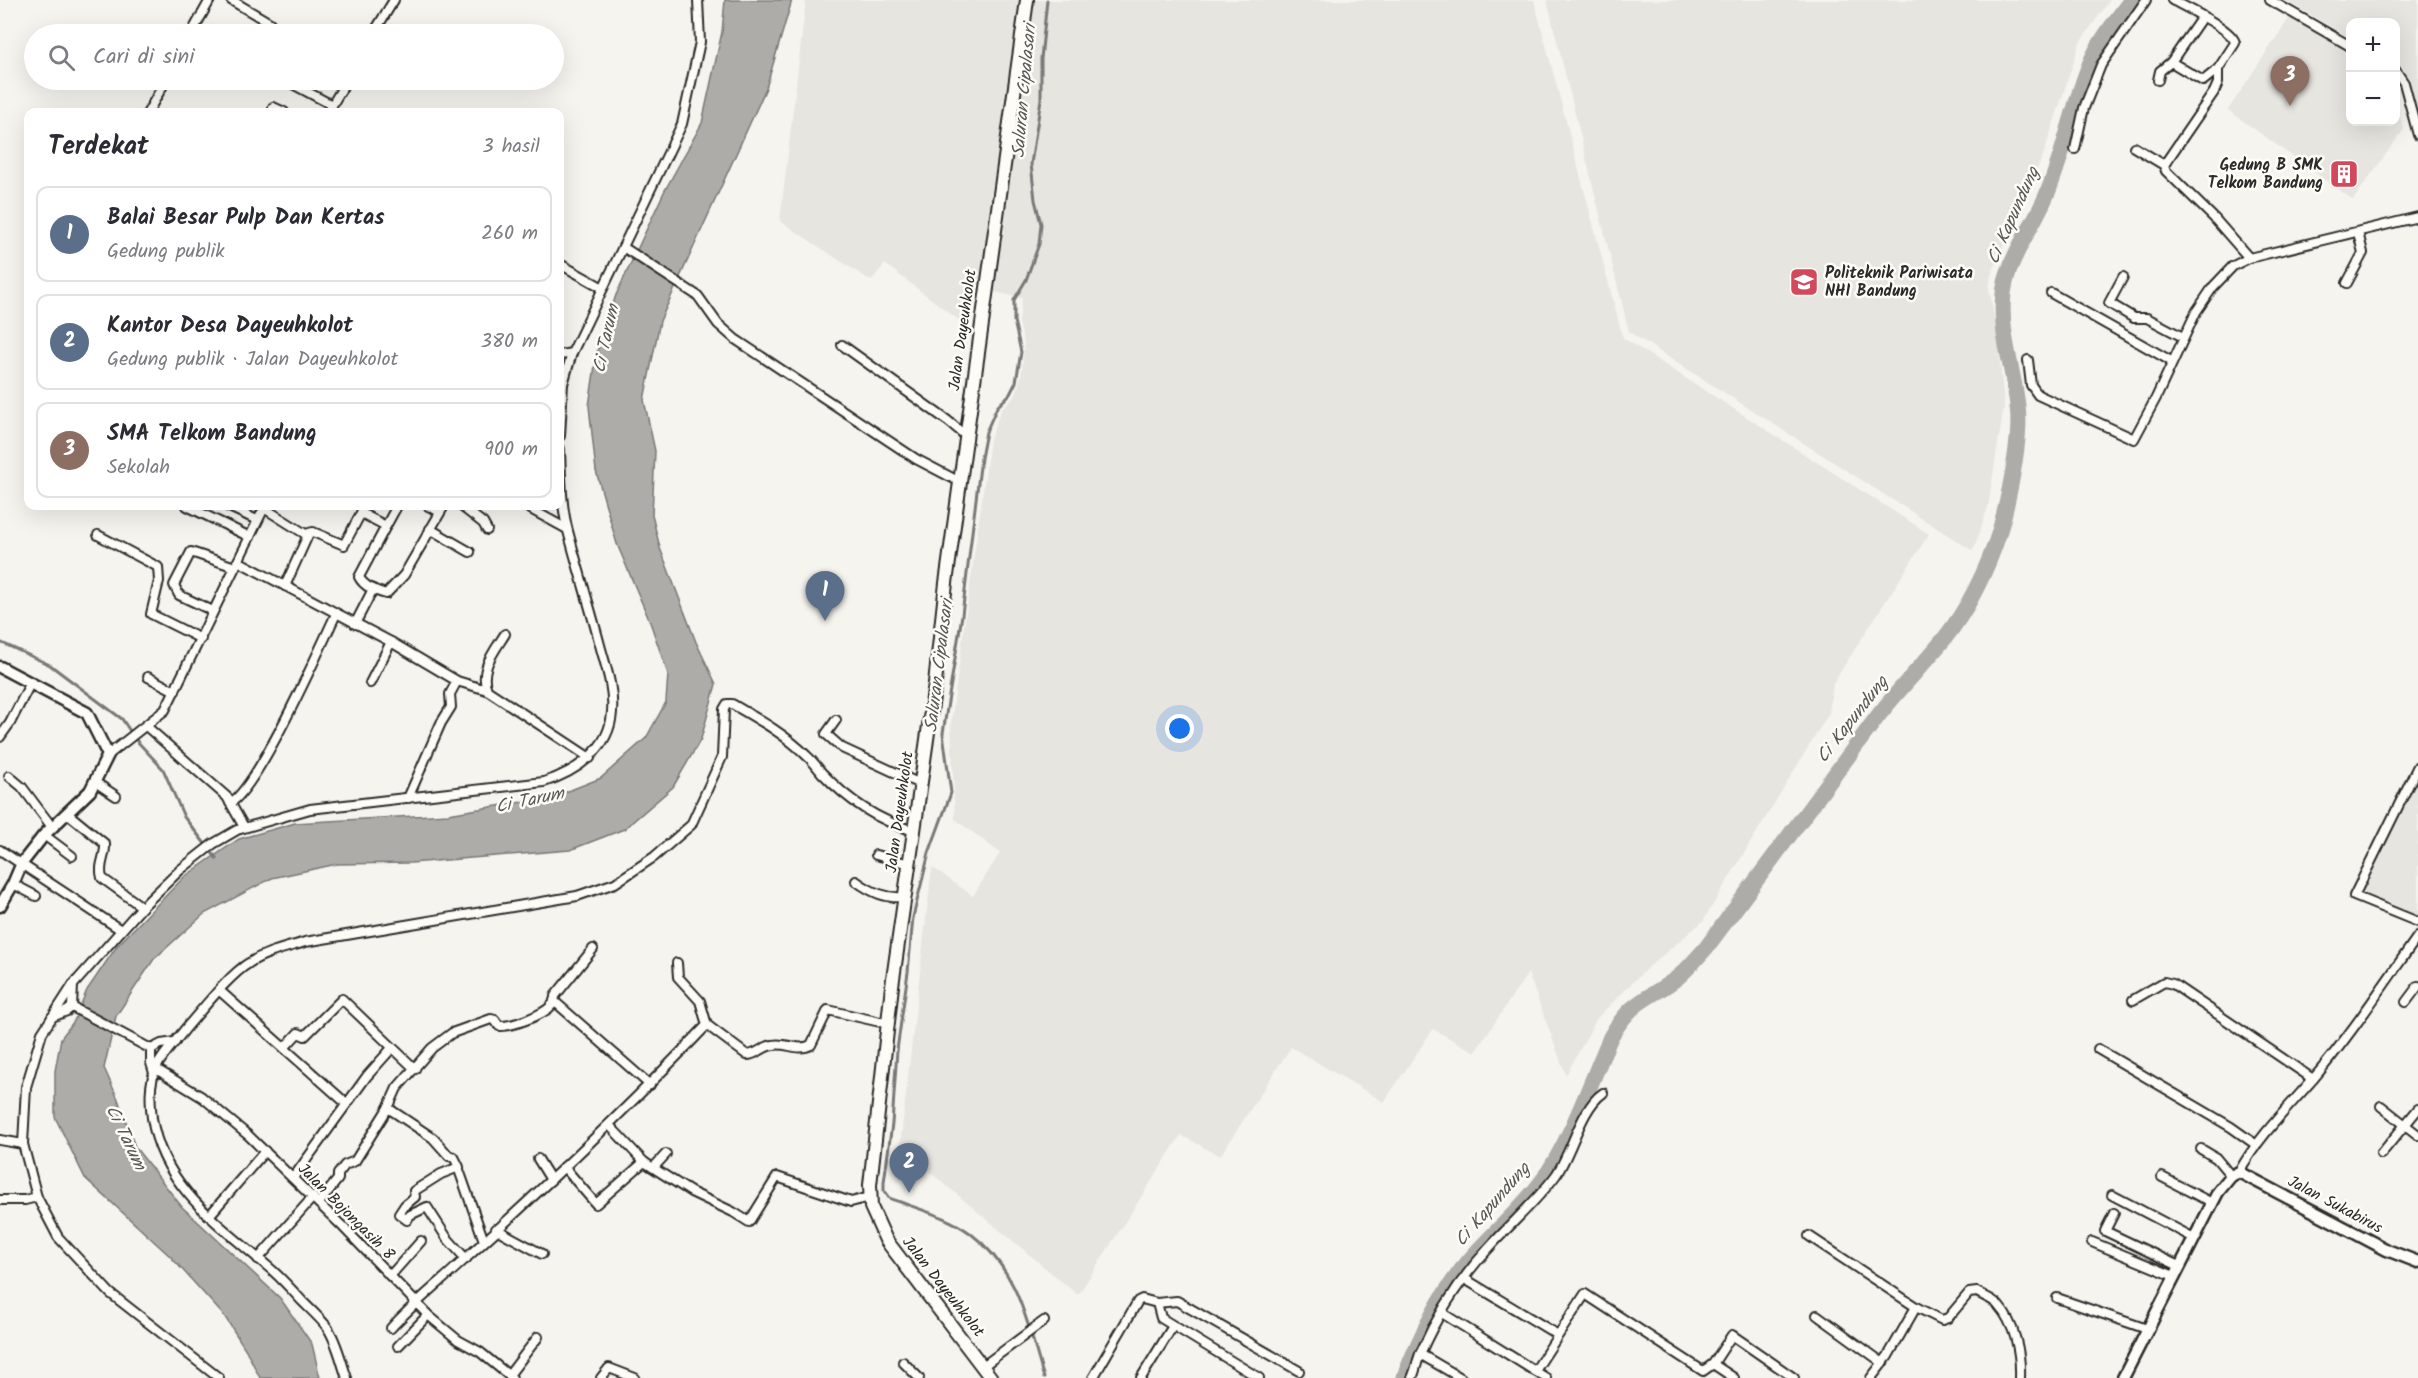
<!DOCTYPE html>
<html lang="id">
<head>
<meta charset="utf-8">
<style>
  :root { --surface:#fff; --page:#f7f7f7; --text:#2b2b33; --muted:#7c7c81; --line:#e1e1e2; --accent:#7c3aed }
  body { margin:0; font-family:Kalam,sans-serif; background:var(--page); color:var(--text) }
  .controls { position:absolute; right:18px; top:18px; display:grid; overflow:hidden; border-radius:12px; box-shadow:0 6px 24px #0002 }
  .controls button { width:54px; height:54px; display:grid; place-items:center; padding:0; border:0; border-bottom:2px solid var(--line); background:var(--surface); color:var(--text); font:30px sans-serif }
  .you { position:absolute; left:1180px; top:729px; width:21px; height:21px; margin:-15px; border:4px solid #fff; border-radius:50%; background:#1a73e8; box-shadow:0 0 0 9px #1a73e833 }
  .badge { display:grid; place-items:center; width:39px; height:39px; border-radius:50%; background:var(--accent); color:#fff; font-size:20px; font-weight:700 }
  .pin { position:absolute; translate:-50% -50px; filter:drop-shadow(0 2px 3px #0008) }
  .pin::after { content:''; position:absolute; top:32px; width:21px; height:18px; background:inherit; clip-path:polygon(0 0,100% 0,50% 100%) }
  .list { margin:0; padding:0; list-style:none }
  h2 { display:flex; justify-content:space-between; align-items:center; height:78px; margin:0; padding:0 24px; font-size:26px }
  h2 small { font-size:20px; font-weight:400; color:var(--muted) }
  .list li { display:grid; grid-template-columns:39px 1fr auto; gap:18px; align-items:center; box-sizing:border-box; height:96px; margin:0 12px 12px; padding:0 12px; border:2px solid var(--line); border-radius:12px }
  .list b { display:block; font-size:22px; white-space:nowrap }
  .list p { margin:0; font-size:20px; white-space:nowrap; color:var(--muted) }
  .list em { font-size:20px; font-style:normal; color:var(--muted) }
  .icon { flex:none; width:33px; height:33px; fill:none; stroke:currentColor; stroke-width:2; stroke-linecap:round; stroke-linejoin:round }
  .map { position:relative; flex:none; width:2418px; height:1378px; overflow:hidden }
  .search { position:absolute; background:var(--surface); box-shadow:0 6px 24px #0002; left:24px; top:24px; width:540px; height:66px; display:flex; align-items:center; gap:15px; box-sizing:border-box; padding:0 21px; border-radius:33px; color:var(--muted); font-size:22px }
  .panel { position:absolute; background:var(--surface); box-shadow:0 6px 24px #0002; left:24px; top:108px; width:540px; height:402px; border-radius:12px }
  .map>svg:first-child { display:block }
</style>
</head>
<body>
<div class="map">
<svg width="2418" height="1378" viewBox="0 0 2418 1378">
  <rect width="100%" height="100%" fill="#f5f4ef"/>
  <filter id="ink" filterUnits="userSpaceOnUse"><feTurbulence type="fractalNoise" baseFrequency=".0167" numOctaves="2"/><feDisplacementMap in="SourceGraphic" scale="12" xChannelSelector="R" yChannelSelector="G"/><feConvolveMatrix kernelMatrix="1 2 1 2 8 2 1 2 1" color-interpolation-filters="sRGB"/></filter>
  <g filter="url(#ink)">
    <g fill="#e6e5e0">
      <path d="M806,0H1534L1623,338L1929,534L1833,683L1829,713L1703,921L1643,972L1597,1018L1566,1075L1528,973L1475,1052L1433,1029L1384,1102L1291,1047L1220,1156L1181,1135L1078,1295L900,1147L932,867L973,896L1000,853L955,819L951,723L990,440L1001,410L1016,395L1022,372L1024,344L1019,322L1022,298L969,286L964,324L885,264L871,281L780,221Z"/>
      <path d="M1547,0H2110L2080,42L2044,153L1991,275L1989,289L1998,338L2004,406L1988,507L1973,551L1629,332Z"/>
      <path d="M2285,0H2418V123L2396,70V22H2350V38Z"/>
      <path d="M2290,17L2350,54V122H2396V103L2404,129L2353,200L2228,110Z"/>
      <path d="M2418,772V918L2358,895Z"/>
    </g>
    <path fill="#adaca9" stroke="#797877" stroke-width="1.5" d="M725,0H792L766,88L660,321L644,400L655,451L652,515L660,548L696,642L716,684L701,739L673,787L624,829L570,850L411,863L337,864L272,878L204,914L154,959L116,1016L104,1068L118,1099L135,1147L182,1207L280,1298L312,1344L320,1378H260L246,1350L225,1317L171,1257L85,1178L55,1117V1071L61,1038L74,1021L87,990L117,946L184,877L239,839L295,823L448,814L553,797L601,778L646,738L666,702L668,674L650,622L617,544L596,471L589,406L597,352L616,295L664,192L702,123L722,32Z"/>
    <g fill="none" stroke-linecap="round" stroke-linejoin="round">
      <g stroke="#797877" stroke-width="3">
        <path d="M0,642L50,665L122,719L136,740L163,769L184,817L217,859"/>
        <path d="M1044,1378C1027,1323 1019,1270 970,1233C947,1216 915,1208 889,1198L884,1191V1182L892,1124L897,1050L908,972L913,917L929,853L951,793L943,733L962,615L981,458L986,432L997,407L1010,394L1016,382L1021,352L1014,321V300L1026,280L1039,244L1041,224L1035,200L1031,164L1041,99V59L1047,0"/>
      </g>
      <path stroke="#adaca9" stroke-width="16" d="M1404,1378C1421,1334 1442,1290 1474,1255C1497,1229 1525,1206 1545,1177C1572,1137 1591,1081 1611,1036C1633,999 1646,1001 1677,978C1688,969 1697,958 1706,948L1878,716C1896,693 1915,673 1934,651C1961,621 1981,583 1995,545C2006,514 2021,443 2018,411C2015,374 2000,336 2003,299C2005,261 2033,228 2047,194C2065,151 2073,104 2091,61C2101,39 2117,19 2131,0"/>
      <g stroke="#2b2b2b" stroke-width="12">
        <g id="street">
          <path d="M231,0L270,23"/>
          <path d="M2270,0L2350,46"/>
          <path d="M191,34L210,0"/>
          <path d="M373,34L394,0"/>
          <path d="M2171,62L2202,17"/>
          <path d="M2396,71L2404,83L2418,135"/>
          <path d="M285,80L332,105"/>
          <path d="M2158,80L2160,71L2171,62L2203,81L2218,69L2235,43C2234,30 2185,7 2172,0"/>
          <path d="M417,82L419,80"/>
          <path d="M273,107L284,112"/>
          <path d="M148,112L166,80"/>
          <path d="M328,112L347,80"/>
          <path d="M2134,147L2164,165L2166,171L2214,218L2249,258"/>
          <path d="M2075,149L2084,108L2101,65L2146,0"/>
          <path d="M2164,165L2214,92L2218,83V69"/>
          <path d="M623,247L698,296L718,324L735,339L916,459L960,482"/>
          <path d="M560,264L603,288"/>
          <path d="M2123,277L2109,303L2134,318H2147L2183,337"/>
          <path d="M2347,283L2363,253L2358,232"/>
          <path d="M2051,293L2171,361"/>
          <path d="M842,345L948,421L966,436"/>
          <path d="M560,355L572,353"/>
          <path d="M2028,360L2031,385L2038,395L2134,439L2156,398L2196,312L2213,287L2233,266L2249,258L2418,217"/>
          <path d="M560,436L563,384L572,353L682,124L700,42L698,0"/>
          <path d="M187,506L250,537"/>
          <path d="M227,506L257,520"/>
          <path d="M364,506L361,513L386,526L397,506"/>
          <path d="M428,506L440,512"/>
          <path d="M461,506L483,523L487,530"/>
          <path d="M525,506L567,529"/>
          <path d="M264,508L307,535"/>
          <path d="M386,526L359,577C364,587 376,591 386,594L404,575L444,506"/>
          <path d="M430,529L470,552"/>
          <path d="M98,535L158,567L159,581L151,614L201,639"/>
          <path d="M238,561L391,642L457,681L487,690L590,758"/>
          <path d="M285,586L309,533L313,532L344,545L361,513"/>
          <path d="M213,611L179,595L174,585L191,552L235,567"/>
          <path d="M355,624L373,589"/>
          <path d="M148,677L175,691"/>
          <path d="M370,683L391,642"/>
          <path d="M487,690C479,669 494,652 505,634"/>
          <path d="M836,720L826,734L842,748L920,784"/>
          <path d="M146,726L227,797L244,827"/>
          <path d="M0,737L10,723L30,684"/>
          <path d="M108,755L165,710L265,506"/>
          <path d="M2418,766L2354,896L2418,922"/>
          <path d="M9,776L22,787L52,827"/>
          <path d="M95,782L116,796"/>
          <path d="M408,798L441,723L451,707L450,694L457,681"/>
          <path d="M230,803C257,790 320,648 336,614"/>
          <path d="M67,813L105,844C106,856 98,865 102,878L142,907"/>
          <path d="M44,835L72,856"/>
          <path d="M0,850L121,930"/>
          <path d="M876,855L910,864"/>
          <path d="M856,881C871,892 886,899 905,897"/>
          <path d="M13,884L36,896"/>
          <path d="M677,963L678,977L700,1001L707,1025L747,1055C757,1055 763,1046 773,1045C786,1042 798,1052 811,1045L828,1010L889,1024"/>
          <path d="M220,991L347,1104"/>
          <path d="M2133,1000L2164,982L2173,984L2313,1079"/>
          <path d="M554,1001L650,1085"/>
          <path d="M2406,1002L2418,986"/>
          <path d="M72,1007L151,1049"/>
          <path d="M52,1017L67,1011L72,1007L73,985"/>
          <path d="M284,1048L298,1033L305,1036L342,999L415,1069"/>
          <path d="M151,1049L161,1044L175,1042"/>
          <path d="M151,1049V1063L154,1073"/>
          <path d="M2098,1049L2231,1127L2255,1144"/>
          <path d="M156,1069L202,1097L249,1136L343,1227L428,1315L458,1340L480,1352L512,1378"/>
          <path d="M2381,1106L2418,1135"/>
          <path d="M388,1108L433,1138L449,1156L454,1157L459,1167L441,1174L414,1191L415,1197L405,1205L399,1214L407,1220L410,1215L427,1207L447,1238L466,1259"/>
          <path d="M609,1125L644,1162"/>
          <path d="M0,1140L23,1144"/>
          <path d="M2201,1149L2216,1158L2231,1176"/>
          <path d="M2381,1154L2418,1109"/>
          <path d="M538,1159L551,1180"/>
          <path d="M458,1167L484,1241"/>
          <path d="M564,1167L596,1204L644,1162L691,1192L733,1212L749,1222L777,1177L851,1202L870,1197"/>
          <path d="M654,1167L666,1154"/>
          <path d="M2239,1172C2259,1136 2287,1109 2314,1078C2352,1033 2384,984 2418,936"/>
          <path d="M2162,1177L2212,1203"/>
          <path d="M293,1178L367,1076L392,1048"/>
          <path d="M2112,1195L2194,1238"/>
          <path d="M0,1200H25L37,1197"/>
          <path d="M319,1203L338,1179V1174L345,1165L355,1161L388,1108L397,1088L432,1048L452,1033L491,1019L495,1020L499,1026C511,1027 544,1015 552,1005C554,1004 555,998 555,996L593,949"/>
          <path d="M2114,1213L2105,1231L2179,1266"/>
          <path d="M209,1216L265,1151"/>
          <path d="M496,1229L542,1254"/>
          <path d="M1809,1236L1916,1307L1942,1320L1948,1318L1969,1293L1977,1292C1983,1296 1993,1299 1998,1305C2015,1324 2021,1353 2020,1378"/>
          <path d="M2092,1242L2174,1276"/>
          <path d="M258,1259L313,1197"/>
          <path d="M390,1276L421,1241"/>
          <path d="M1465,1279L1558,1335"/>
          <path d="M2057,1298L2147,1329"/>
          <path d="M1157,1303L1177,1301L1299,1371"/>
          <path d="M1442,1313L1546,1378"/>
          <path d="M1817,1315L1883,1363"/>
          <path d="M391,1328C414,1303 440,1283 464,1260C548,1184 629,1107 707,1025"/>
          <path d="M398,1346L428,1315"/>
          <path d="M1420,1354L1461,1378"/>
          <path d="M903,1362L919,1378"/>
          <path d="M1713,1364L1732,1335L1794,1378"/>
          <path d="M983,1366L1044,1321"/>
          <path d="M1535,1371L1585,1294L1703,1371L1713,1364L1734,1378"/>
          <path d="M509,1375L538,1337"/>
          <path d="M219,1378L110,1293L58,1237L37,1197L23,1144L26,1087L42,1033L73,985L142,907L180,870L213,844L237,830L310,809L544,782C576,772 610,749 612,712C614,689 606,667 600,645C590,607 578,569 568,531C561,505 561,476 560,449"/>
          <path d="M347,1378C341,1362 337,1341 327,1327C320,1318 310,1309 302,1301C293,1291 283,1280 273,1271C223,1227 163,1189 152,1118C150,1101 149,1084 156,1068C163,1054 176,1041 186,1028C202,1010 229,975 249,963C266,952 286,948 305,942L577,896L615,883L654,857L691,825L722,757L724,709L727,704H732C758,719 785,734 807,756C813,761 817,767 822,773C849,801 877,820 914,831"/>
          <path d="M601,1378L609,1368L635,1378"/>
          <path d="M1093,1378L1138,1301L1142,1299L1157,1303L1161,1318L1259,1378"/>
          <path d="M1141,1378L1173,1326"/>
          <path d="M1412,1378C1416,1370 1417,1360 1421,1352C1437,1316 1461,1278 1488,1249C1510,1224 1536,1202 1556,1175C1572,1152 1581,1108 1603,1093"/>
          <path d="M1871,1378L1888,1356L1916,1307"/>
        </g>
      </g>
      <g stroke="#2b2b2b" stroke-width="15">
        <g id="secondary">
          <path d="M0,667L87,713L108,755L90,791L44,835L22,863L13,884L0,906"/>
          <path d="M2123,1378L2218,1192L2231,1176L2239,1172L2387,1250L2418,1262"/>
        </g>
      </g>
      <g stroke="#2b2b2b" stroke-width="16">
        <path id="primary" d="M991,1378L886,1240L871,1207L870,1185L892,986L935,683L946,583L1027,0"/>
      </g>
      <use href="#street" stroke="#fdfcf7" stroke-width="8"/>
      <use href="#secondary" stroke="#fdfcf7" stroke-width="10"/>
      <use href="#primary" stroke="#fdfcf7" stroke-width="12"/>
    </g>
  </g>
  <defs>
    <g id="building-square" transform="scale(1.5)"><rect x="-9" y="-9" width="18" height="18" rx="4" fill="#d1495b" stroke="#fdfcf7"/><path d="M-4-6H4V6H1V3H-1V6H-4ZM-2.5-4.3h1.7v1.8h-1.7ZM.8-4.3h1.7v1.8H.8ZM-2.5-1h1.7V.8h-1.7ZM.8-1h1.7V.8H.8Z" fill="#fff"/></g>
    <g id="university-square" transform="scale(1.5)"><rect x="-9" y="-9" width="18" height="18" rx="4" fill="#d1495b" stroke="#fdfcf7"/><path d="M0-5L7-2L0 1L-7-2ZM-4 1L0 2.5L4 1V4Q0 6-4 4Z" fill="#fff"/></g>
  </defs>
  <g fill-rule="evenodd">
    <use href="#building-square" x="2344" y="174"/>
    <use href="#university-square" x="1804" y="282"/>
  </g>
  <g text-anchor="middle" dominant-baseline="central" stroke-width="5" stroke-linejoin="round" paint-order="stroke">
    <g font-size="16" font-weight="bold" fill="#2b2b2b" stroke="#fdfcf7" text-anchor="end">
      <text x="2323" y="165">Gedung B SMK<tspan x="2323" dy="18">Telkom Bandung</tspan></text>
      <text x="1825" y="273" text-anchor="start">Politeknik Pariwisata<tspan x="1825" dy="18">NHI Bandung</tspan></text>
    </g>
    <g font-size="16" fill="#2b2b2b" stroke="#fdfcf7">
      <text transform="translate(963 330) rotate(-82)">Jalan Dayeuhkolot</text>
      <text transform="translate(900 812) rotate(-82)">Jalan Dayeuhkolot</text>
      <text transform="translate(2335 1205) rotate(28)">Jalan Sukabirus</text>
      <text transform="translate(346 1212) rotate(45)">Jalan Bojongasih 8</text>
      <text transform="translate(943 1287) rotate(52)">Jalan Dayeuhkolot</text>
    </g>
    <g font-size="18" font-style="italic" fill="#585857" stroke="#fdfcf7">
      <text transform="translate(1025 91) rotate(-85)">Saluran Cipalasari</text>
      <text transform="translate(2014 216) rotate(-66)">Ci Kapundung</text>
      <text transform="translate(607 339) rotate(-78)">Ci Tarum</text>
      <text transform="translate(940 666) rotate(-83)">Saluran Cipalasari</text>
      <text transform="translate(1853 720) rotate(-52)">Ci Kapundung</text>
      <text transform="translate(530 801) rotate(-12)">Ci Tarum</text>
      <text transform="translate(125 1138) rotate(64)">Ci Tarum</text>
      <text transform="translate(1493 1205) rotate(-49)">Ci Kapundung</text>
    </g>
  </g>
</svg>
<div class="controls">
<button>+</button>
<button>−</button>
</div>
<div class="you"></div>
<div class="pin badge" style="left:825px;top:621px;background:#5c6f8a">1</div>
<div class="pin badge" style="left:909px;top:1193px;background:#5c6f8a">2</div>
<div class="pin badge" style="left:2290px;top:106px;background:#8d6e63">3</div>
<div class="search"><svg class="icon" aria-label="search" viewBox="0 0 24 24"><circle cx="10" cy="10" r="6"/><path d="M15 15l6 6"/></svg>Cari di sini</div>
<section class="panel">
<h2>Terdekat<small>3 hasil</small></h2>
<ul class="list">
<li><span class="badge" style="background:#5c6f8a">1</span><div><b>Balai Besar Pulp Dan Kertas</b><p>Gedung publik</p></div><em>260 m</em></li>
<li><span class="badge" style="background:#5c6f8a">2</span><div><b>Kantor Desa Dayeuhkolot</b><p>Gedung publik · Jalan Dayeuhkolot</p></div><em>380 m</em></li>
<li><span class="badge" style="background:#8d6e63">3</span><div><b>SMA Telkom Bandung</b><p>Sekolah</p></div><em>900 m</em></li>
</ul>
</section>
</div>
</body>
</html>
